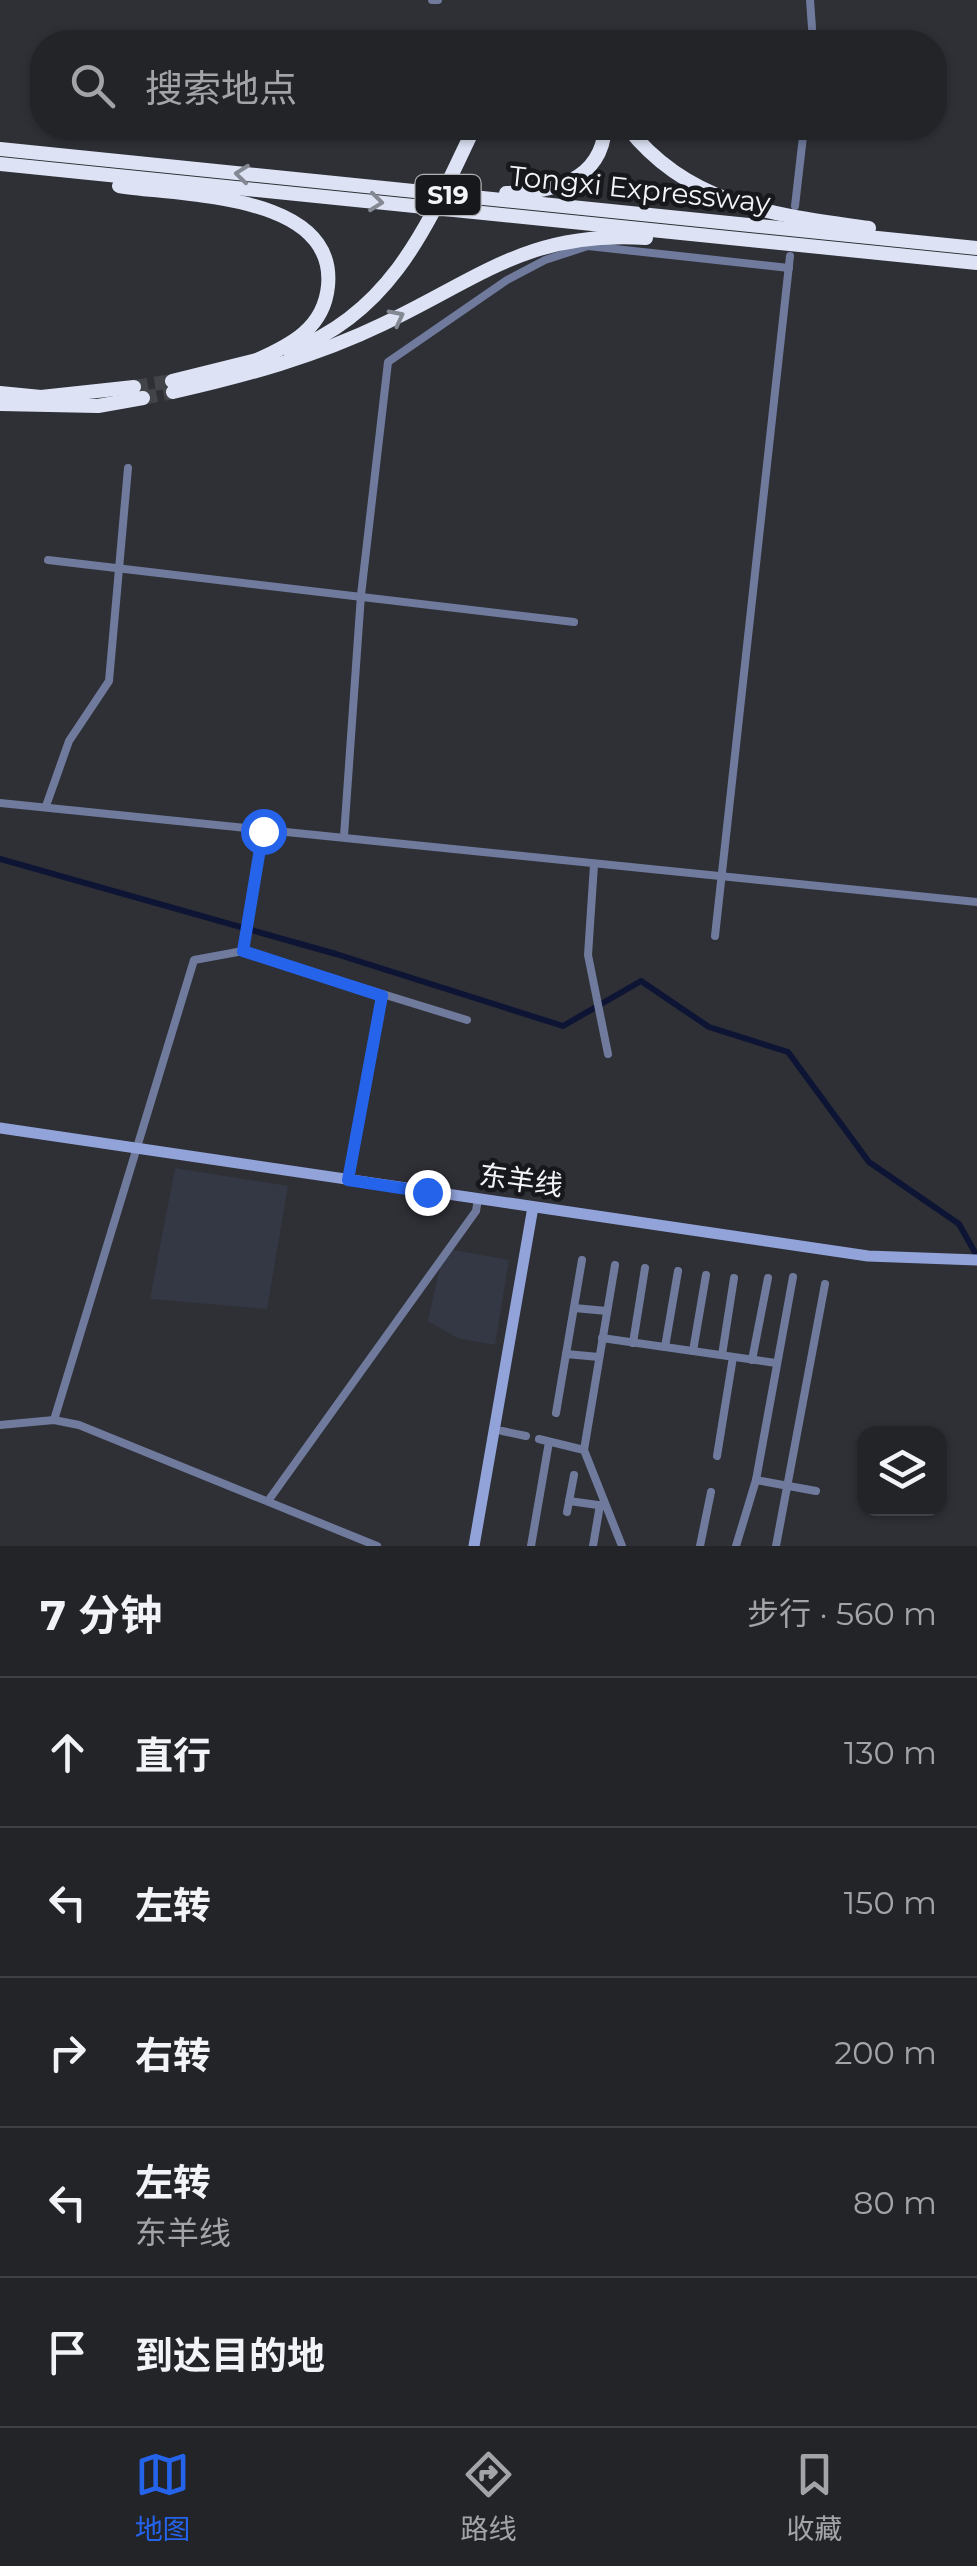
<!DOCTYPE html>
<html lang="zh">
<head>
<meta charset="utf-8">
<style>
  :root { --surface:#222428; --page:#2e3034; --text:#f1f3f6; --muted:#a2a4a8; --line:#3f4145; --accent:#2563eb }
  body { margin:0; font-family:Montserrat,"Noto Sans SC",sans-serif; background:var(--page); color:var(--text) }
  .controls { position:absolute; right:30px; bottom:30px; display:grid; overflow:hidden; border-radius:20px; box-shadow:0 2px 8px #0004 }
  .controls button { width:90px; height:90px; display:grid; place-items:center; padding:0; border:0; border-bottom:2px solid var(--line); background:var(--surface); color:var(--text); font:50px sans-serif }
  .stop { position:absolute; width:30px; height:30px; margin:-22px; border:8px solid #2563eb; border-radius:50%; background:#fff }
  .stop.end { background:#2563eb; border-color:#fff; box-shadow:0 2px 10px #0008 }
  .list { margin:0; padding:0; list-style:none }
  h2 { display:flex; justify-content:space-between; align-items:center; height:130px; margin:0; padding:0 40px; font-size:42px }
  h2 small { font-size:32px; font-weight:400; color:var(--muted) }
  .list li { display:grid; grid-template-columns:65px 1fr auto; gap:30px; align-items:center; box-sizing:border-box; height:150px; padding:0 40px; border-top:2px solid var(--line) }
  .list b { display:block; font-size:38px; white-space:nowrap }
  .list p { margin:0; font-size:32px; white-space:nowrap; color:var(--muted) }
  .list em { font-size:32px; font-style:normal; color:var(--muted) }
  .icon { flex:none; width:55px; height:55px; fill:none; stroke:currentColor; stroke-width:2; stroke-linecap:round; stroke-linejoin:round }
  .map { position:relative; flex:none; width:977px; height:1546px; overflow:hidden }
  .search { position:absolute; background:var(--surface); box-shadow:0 2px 8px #0004; left:30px; right:30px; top:30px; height:110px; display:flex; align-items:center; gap:25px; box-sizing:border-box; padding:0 35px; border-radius:40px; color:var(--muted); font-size:38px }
  .sheet { height:880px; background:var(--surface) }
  nav { display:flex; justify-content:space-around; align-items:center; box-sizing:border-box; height:140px; border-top:2px solid var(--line); background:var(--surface); font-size:28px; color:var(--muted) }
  nav a { display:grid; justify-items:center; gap:5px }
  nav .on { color:var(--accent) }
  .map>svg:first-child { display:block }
</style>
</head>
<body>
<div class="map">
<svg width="977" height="1546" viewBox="0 0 977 1546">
  <rect width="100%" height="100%" fill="#2e3036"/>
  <g fill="#343844">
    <path d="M175,1168L288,1186L267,1309L150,1299Z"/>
    <path d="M449,1249L509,1260L495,1345L457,1338L428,1321L442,1258Z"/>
  </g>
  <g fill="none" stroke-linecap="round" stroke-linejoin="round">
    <path stroke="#0e1534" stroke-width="6" d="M0,859L336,954L563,1026L641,981L709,1027L788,1052L869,1162L959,1224L977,1256"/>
    <g stroke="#424449" stroke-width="14" stroke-dasharray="14 7" stroke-linecap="butt">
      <path d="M134,387L172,381"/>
      <path d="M143,398L173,392"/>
    </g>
    <g stroke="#6f7a9d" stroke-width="8">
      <path d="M432,0H438"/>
      <path d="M810,0L813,42"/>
      <path d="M795,206L804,128"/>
      <path d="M48,560L574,622"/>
      <path d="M0,803L977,902"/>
      <path d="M46,806L69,741L109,681L128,468"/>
      <path d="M344,836L361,595L388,362L507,280L545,260L588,246L789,268"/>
      <path d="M594,865L588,955L608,1054"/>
      <path d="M715,936L790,256"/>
      <path d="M243,951L263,831"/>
      <path d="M348,1180L382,996"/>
      <path d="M574,1308L607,1311"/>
      <path d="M602,1338L776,1363"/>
      <path d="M633,1343L645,1268"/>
      <path d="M665,1347L678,1271"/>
      <path d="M693,1351L706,1275"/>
      <path d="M566,1354L599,1357"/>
      <path d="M722,1355L734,1278"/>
      <path d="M752,1360L768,1278"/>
      <path d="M556,1413L582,1260"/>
      <path d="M54,1420L194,960L243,951L467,1020"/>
      <path d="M0,1425L54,1420L79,1425L377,1546"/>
      <path d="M502,1431L526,1436"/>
      <path d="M539,1439L584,1450L622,1546"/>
      <path d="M584,1450L615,1265"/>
      <path d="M717,1456L733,1357"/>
      <path d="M756,1480L816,1491"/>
      <path d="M268,1501L476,1211L478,1199"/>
      <path d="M569,1501L605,1506"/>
      <path d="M567,1512L574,1475"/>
      <path d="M531,1546L549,1442"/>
      <path d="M593,1546L600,1505"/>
      <path d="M700,1546L711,1492"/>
      <path d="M736,1546L756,1480L793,1277"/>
      <path d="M776,1546L825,1284"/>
    </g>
    <g stroke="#92a3da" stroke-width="11">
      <path d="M0,1128L868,1256L977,1260"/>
      <path d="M474,1546L533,1207"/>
    </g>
    <g stroke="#dde3f5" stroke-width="14">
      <path d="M628,128C689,206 776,215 869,228"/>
      <path d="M0,149L977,248"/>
      <path d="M0,164L977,263"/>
      <path d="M119,186C182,196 337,193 328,286C324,328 291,345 257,360"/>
      <path d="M506,193C551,192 601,182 605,128"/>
      <path d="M290,351C394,312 430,220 474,128"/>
      <path d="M172,381L265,358"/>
      <path d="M173,392C244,376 317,356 383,324C480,278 530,230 646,238"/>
      <path d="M0,393L41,397L134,387"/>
      <path d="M0,404L98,406L143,398"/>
    </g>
  </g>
  <defs><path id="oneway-chevron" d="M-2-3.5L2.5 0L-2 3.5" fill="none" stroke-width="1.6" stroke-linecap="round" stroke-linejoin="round" transform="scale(2.5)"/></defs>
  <g stroke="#848893">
    <use href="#oneway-chevron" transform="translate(242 174) rotate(-174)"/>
    <use href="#oneway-chevron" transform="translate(376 202) rotate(6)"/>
    <use href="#oneway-chevron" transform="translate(397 317) rotate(-27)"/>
  </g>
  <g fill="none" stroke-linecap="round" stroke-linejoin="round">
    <path stroke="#2563eb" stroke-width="12" d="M263,831L243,951L382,996L348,1180L427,1192"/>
  </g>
  <g text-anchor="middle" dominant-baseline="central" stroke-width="9" stroke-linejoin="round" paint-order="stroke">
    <rect fill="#17181b" stroke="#b0b2b5" stroke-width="2.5" x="415.5" y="175" width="65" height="40" rx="8"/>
    <g font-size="25" font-weight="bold" fill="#f2f4f7">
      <text x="448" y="195">S19</text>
    </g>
    <g font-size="28" fill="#f2f4f7" stroke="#17181b">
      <text transform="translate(640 189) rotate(6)">Tongxi Expressway</text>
      <text transform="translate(521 1180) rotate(8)">东羊线</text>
    </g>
  </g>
</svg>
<div class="controls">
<button><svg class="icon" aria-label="layers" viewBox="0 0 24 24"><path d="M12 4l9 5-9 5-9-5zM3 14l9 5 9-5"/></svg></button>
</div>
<div class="stop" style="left:263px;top:831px"></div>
<div class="stop end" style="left:427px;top:1192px"></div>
<div class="search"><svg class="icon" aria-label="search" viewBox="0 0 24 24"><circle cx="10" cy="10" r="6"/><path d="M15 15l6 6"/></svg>搜索地点</div>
</div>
<section class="sheet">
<h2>7 分钟<small>步行 · 560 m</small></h2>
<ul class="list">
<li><svg class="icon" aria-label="ahead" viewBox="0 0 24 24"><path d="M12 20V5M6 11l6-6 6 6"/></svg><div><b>直行</b></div><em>130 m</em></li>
<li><svg class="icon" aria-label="left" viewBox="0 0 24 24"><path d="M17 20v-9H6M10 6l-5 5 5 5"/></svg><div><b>左转</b></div><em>150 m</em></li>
<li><svg class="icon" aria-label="right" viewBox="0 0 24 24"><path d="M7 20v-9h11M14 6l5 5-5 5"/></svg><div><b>右转</b></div><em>200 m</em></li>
<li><svg class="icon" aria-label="left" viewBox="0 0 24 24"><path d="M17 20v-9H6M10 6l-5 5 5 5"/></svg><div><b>左转</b><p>东羊线</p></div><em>80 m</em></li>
<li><svg class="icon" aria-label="arrive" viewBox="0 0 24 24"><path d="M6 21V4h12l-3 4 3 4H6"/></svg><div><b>到达目的地</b></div></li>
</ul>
</section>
<nav>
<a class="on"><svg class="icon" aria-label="map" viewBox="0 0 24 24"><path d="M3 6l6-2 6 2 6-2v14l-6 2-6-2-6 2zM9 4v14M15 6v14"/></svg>地图</a>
<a><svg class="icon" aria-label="directions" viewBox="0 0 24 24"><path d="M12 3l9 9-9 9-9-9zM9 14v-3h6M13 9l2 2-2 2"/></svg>路线</a>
<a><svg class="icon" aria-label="saved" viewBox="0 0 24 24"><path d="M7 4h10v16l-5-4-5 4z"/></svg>收藏</a>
</nav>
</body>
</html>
